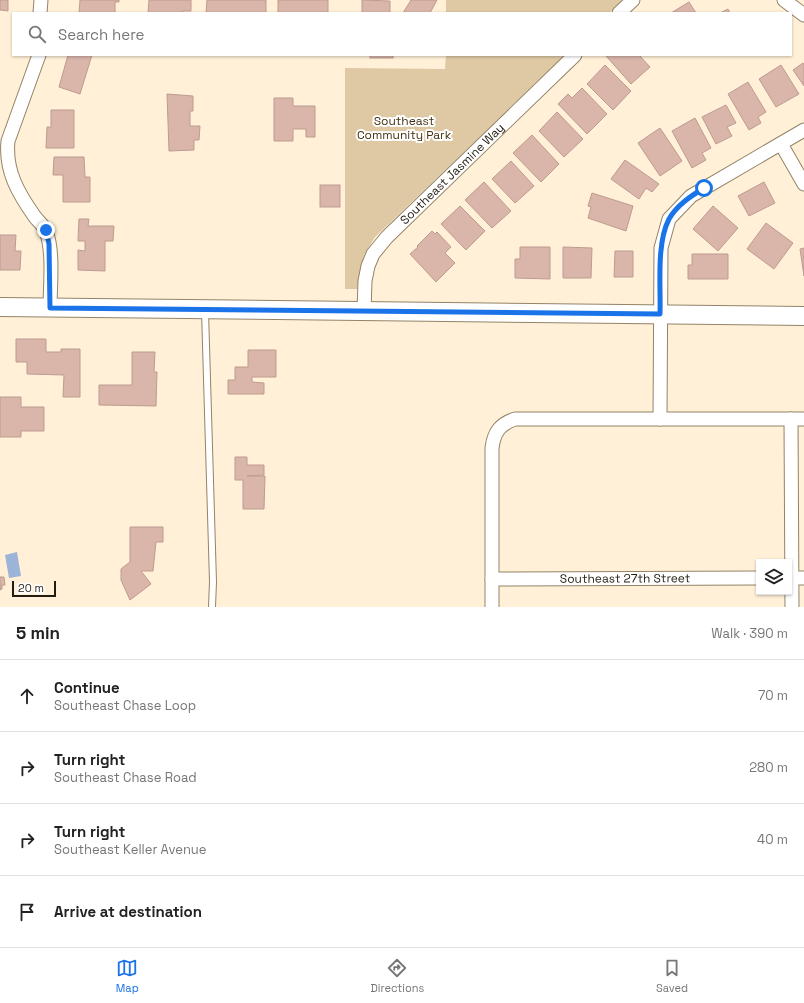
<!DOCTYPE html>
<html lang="en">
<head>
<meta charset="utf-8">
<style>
  :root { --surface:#fff; --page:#f6f6f6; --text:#222; --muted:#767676; --line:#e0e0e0; --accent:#1a73e8 }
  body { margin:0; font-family:"Space Grotesk",sans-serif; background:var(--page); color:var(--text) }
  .controls { position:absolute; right:12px; bottom:12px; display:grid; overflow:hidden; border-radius:0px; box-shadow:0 1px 3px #0004 }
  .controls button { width:36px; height:36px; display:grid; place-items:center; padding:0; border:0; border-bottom:1px solid var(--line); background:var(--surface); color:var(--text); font:20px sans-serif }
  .scale { position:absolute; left:12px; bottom:10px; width:44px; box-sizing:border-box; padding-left:4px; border:2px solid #231d11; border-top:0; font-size:11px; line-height:14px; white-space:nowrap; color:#231d11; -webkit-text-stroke:3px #fff; paint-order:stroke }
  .stop { position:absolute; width:12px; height:12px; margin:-9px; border:3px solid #1a73e8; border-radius:50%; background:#fff }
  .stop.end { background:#1a73e8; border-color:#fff; box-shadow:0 1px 4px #0008 }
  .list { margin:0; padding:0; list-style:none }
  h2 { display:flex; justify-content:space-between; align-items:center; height:52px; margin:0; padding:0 16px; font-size:17px }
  h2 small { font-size:13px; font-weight:400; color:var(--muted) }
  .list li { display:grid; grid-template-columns:26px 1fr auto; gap:12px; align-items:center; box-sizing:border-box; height:72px; padding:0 16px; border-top:1px solid var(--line) }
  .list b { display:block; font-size:15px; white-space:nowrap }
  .list p { margin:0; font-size:13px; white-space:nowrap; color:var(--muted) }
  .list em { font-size:13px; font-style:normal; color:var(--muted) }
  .icon { flex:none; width:22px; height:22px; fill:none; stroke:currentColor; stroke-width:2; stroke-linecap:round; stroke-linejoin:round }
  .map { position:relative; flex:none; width:804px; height:607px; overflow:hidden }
  .search { position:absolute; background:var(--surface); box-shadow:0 1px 3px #0004; left:12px; right:12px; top:12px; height:44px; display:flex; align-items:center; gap:10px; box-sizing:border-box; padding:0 14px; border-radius:0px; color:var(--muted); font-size:15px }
  .sheet { height:340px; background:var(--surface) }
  nav { display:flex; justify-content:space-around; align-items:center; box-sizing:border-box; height:56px; border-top:1px solid var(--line); background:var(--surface); font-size:11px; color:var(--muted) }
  nav a { display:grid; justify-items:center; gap:2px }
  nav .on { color:var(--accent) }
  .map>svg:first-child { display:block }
</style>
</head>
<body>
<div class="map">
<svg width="804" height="607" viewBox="0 0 804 607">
  <rect width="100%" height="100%" fill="#fff0d7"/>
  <g fill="#dec9a4">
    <path d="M446,0H622L609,13H446Z"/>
    <path d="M446,55H565L375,237L364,255L357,289H345V68L445,69Z"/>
  </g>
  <path fill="#9bb4d8" d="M17,552L21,576L9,578L5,555Z"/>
  <g fill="#d9b5aa" stroke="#be9b90">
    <path d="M0,0H8V11L0,10Z"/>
    <path d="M80,0H119V2H115V12L118,13H79Z"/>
    <path d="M149,0H191V11H183V13H148Z"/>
    <path d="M207,0H266V13H206Z"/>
    <rect x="278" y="0" width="50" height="13"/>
    <path d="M362,0L390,1V13H362Z"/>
    <path d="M411,0H437L430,13H403Z"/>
    <path d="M689,2L696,13H671Z"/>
    <path d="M728,9L730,13H720Z"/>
    <path d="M68,55H92L80,94L59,87Z"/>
    <rect x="370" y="55" width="23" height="3"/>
    <path d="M608,55H639L650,67L631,84L606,56Z"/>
    <path d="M803,63L804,65V86L793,70Z"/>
    <path d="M605,65L631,91L613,110L587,84Z"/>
    <path d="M781,65L799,94L776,107L759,79Z"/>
    <path d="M748,82L766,112L758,117L761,123L749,130L728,94Z"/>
    <path d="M582,88L607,114L587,134L558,104L568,94L572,98Z"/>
    <path d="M167,94L193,96V111H190V126H200L199,140H194V150L169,151Z"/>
    <path d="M274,98H293V106H315V137H306V129H293V141H274Z"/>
    <path d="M726,105L736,123L727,127L732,136L716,144L702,117Z"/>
    <path d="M51,110H74V148H46L47,127H51Z"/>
    <path d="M557,112L583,139L564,157L539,131Z"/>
    <path d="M695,118L711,148L702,153L706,160L692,168L672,131Z"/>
    <path d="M660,128L682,161L660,176L638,143Z"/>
    <path d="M532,135L559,164L541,182L513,153Z"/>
    <path d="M54,157H84L85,177H90V202H63V175H53Z"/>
    <path d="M625,160L659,184L652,192L646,188L639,199L611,179Z"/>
    <path d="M511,161L534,186L515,203L492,179Z"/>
    <path d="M484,182L511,211L492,228L465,200Z"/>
    <path d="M764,182L775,203L749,216L738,196Z"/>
    <rect x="320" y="185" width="20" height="22"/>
    <path d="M592,193L633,206L626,231L588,218L591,207L588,206Z"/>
    <path d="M460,206L485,231L466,250L441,224Z"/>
    <path d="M713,206L738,228L718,251L693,229Z"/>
    <path d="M79,219H89L88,226H114L113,241H105V271L78,270V250L85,251V241H78Z"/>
    <path d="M766,223L793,243L774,269L747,249Z"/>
    <path d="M432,231L435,234L437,232L451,247L445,253L455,263L436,282L410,254L418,247L417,246Z"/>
    <path d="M0,235H16L15,251H21L20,270H0Z"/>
    <path d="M520,247H550V279L515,278V259H520Z"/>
    <path d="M563,247L592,248L591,278H563Z"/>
    <path d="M804,248V276L800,249Z"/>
    <path d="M615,251H633V277H614Z"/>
    <path d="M692,254H728V279H688V265H692Z"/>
    <path d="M16,339H46V352H61V349H80V397H63L64,375L27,374V362H16Z"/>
    <path d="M248,350H276V377H252V382L264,383V394H228V380H235V367H248Z"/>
    <path d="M132,352H155L154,372H157L156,406L99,405V385H132Z"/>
    <path d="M0,397H21V407H44V431H21V437H0Z"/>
    <path d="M235,457H247V465H264V475L247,476H265L264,509H243V480H235Z"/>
    <path d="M130,527H163V542H156L153,571H141L151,584L130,600L121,580V569L130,562Z"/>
    <path d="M0,577H4L5,585H2V589L0,590Z"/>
  </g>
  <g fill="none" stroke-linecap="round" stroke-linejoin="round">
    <g stroke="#938367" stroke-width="8">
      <path id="lane" d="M205,311L213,582L212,607"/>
    </g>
    <g stroke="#938367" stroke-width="15">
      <g id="street">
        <path d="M784,0L804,15"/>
        <path d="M40,13L41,0"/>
        <path d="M619,13L633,0"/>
        <path d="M39,55L8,141C5,171 18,193 35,217C38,221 44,226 46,231C54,252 50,286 50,308"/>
        <path d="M781,144L804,184"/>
        <path id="s1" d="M364,311L365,281L368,266L373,254L387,237L575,55"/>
        <path d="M660,419L661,248L669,219L691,196L804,130"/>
        <path d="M791,419L792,607"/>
        <path d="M789,578H804"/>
        <path id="s2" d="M492,579L759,578"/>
        <path d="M492,607V448C494,432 500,424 515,419H804"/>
      </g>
    </g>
    <g stroke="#938367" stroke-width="20">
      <path id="secondary" d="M0,307L804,316"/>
    </g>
    <use href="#lane" stroke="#fff" stroke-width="6"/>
    <use href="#street" stroke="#fff" stroke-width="13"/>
    <use href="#secondary" stroke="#fff" stroke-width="18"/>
  </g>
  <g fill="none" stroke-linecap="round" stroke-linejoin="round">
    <path stroke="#1a73e8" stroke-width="5" d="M46,230L49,244L50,308L660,314C661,287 656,244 669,219C677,205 691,196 704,188"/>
  </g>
  <g text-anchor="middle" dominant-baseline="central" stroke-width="4" stroke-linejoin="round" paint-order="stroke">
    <g font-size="12" fill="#443212" stroke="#fff">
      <text x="404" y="121">Southeast<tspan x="404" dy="14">Community Park</tspan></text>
    </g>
    <g font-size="12" fill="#231d11" stroke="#fff">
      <text stroke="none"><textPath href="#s1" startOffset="171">Southeast Jasmine Way</textPath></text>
      <text stroke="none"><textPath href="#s2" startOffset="133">Southeast 27th Street</textPath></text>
    </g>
  </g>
</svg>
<div class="controls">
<button><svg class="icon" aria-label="layers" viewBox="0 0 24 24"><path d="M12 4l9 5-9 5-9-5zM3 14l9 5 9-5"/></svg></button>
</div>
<div class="scale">20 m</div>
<div class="stop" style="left:704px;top:188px"></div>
<div class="stop end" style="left:46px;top:230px"></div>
<div class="search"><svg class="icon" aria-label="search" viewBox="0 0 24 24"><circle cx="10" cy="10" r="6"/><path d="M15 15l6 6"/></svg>Search here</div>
</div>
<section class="sheet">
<h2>5 min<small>Walk · 390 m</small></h2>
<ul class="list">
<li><svg class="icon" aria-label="ahead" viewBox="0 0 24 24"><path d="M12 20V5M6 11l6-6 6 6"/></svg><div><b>Continue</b><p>Southeast Chase Loop</p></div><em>70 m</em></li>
<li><svg class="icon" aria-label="right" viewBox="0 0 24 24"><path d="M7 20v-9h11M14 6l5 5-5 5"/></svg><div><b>Turn right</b><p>Southeast Chase Road</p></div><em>280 m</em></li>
<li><svg class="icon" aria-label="right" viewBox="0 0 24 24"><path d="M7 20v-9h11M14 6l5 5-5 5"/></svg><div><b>Turn right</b><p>Southeast Keller Avenue</p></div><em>40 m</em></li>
<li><svg class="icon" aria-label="arrive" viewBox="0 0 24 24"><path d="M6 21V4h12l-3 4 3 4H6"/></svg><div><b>Arrive at destination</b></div></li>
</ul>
</section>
<nav>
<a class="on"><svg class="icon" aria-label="map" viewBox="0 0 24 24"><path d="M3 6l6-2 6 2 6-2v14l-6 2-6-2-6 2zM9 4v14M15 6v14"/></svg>Map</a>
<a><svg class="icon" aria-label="directions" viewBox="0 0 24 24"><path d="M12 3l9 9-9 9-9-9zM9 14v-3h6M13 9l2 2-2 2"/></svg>Directions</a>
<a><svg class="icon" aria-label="saved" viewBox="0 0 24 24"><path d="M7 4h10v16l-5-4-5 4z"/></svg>Saved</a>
</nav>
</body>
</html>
